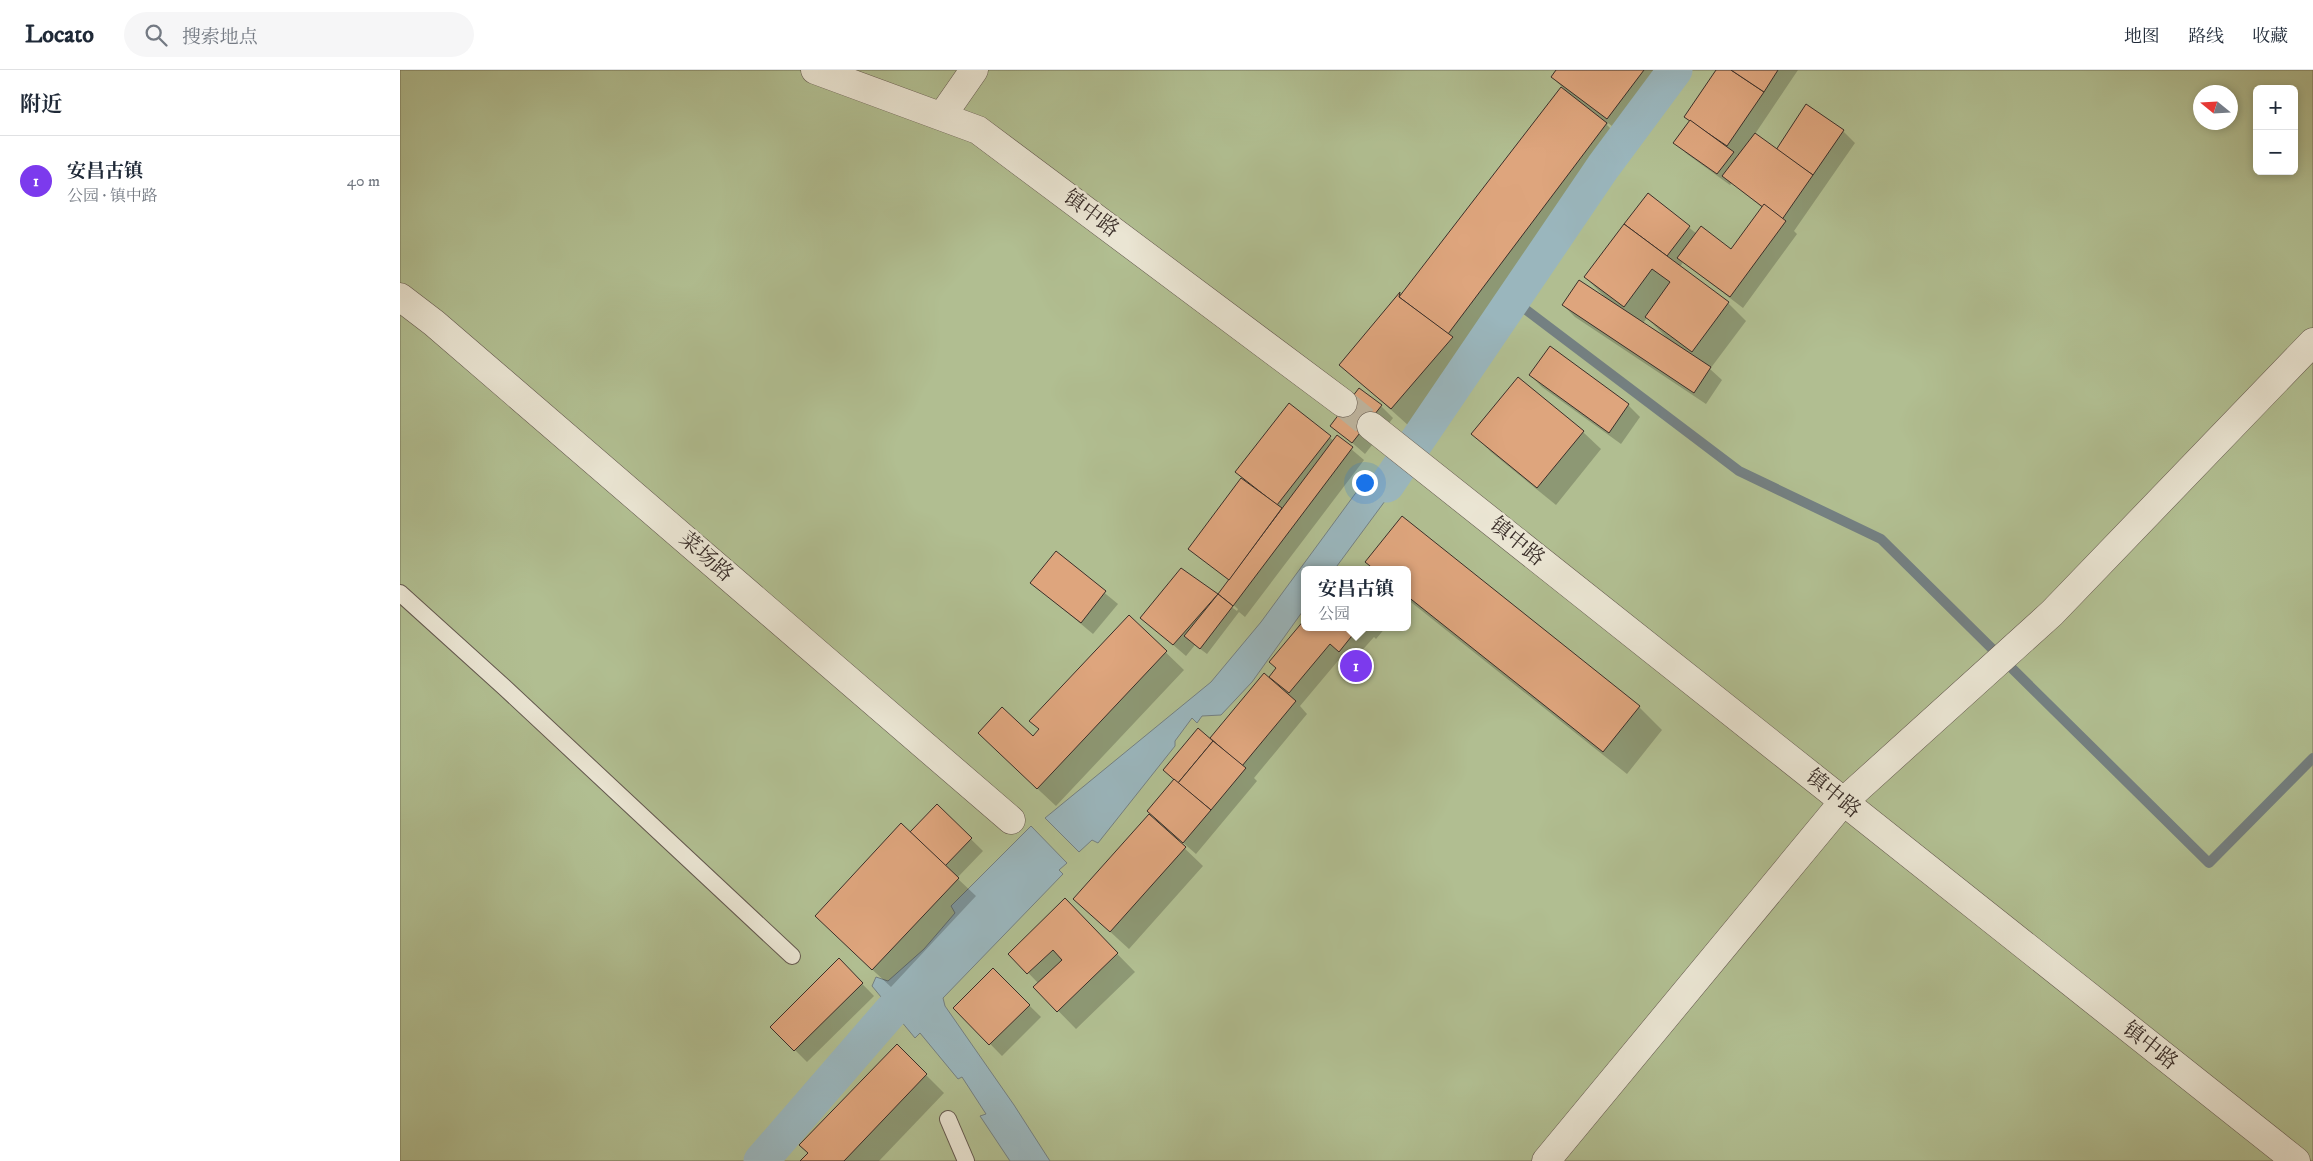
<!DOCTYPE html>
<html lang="zh">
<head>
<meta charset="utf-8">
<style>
  :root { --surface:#fff; --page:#f6f6f7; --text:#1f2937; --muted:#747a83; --line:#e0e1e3; --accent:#7c3aed }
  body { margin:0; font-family:"IM FELL DW Pica","Noto Serif SC",serif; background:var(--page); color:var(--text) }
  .controls { position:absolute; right:15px; top:15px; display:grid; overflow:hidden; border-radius:8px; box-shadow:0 2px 8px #0003 }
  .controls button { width:45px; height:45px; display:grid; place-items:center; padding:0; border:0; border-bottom:1px solid var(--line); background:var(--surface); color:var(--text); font:25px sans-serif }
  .compass { position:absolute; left:1793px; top:15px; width:45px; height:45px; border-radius:50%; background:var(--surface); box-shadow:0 2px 8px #0003; rotate:288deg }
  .you { position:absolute; left:964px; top:412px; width:18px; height:18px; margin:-12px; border:4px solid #fff; border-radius:50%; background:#1a73e8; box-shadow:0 0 0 8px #1a73e833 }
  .badge { display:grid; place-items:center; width:32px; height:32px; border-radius:50%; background:var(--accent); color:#fff; font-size:16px; font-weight:700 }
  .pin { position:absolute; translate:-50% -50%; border:2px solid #fff; box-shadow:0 1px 5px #0006 }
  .popup { position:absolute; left:901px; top:496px; width:110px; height:65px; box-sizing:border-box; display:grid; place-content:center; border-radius:8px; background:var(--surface); filter:drop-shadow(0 1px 4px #0005); font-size:16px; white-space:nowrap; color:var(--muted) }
  .popup b { font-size:19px; color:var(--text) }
  .popup::after { content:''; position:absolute; left:50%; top:100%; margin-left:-10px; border:10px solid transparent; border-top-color:var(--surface) }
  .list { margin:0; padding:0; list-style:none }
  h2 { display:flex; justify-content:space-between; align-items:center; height:65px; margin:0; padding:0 20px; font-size:21px }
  h2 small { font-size:16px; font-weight:400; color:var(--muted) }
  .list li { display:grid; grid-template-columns:32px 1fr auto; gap:15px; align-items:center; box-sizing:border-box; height:90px; padding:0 20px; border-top:1px solid var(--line) }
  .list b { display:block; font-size:19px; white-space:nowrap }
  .list p { margin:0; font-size:16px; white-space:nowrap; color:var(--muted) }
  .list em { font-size:16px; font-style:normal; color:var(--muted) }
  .icon { flex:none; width:28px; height:28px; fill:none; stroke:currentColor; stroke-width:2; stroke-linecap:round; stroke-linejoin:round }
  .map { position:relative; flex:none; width:1913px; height:1091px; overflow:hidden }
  header { display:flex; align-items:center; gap:30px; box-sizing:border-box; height:70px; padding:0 25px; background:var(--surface); border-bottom:1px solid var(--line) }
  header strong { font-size:24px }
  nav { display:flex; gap:28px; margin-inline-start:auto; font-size:18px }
  .search { width:350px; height:45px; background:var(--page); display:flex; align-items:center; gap:12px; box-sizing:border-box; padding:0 18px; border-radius:28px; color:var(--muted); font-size:19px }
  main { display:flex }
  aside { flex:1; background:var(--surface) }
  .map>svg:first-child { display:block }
</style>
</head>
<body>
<header>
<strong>Locato</strong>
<div class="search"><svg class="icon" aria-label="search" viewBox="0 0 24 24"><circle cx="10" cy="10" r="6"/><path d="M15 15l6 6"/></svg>搜索地点</div>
<nav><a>地图</a><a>路线</a><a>收藏</a></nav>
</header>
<main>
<aside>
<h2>附近<small></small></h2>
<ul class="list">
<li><span class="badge">1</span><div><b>安昌古镇</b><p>公园 · 镇中路</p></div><em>40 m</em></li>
</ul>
</aside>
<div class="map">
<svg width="1913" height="1091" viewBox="0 0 1913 1091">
  <rect width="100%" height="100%" fill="#dfd7bc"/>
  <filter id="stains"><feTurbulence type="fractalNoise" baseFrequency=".004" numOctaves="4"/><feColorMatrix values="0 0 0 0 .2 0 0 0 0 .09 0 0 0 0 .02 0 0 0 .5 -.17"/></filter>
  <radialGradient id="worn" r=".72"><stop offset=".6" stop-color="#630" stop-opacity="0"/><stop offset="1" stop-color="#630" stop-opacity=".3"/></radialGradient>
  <path fill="#b1be91" stroke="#76765d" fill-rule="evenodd" d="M0,0H1913V1091H0ZM1857,19H1894V101H1857ZM1800,22H1830V52H1800ZM905,500H1007V557H905Z"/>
  <g fill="#9ab6bd" stroke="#748082">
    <path d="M973,406L982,408L987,415L985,431L934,500H905V538L852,612L821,645L802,646L797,653L792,648L775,671V676L698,773L692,770L679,782L645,748L811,612L861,552L966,409Z"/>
    <path d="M631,756L667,793L659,800L663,804L543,928L545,936L614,1035L650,1091H610L580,1046L586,1044L562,1007L558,1009L520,963L515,968L472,916L476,907L488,911L524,879L555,843L551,836Z"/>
  </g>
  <g fill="#0003" fill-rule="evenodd">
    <path d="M1157,0H1270L1273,3L1225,66L1208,53L1207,55L1229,77L1071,286L1070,285L1009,356L940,294L1000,223L1002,226L1167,22L1152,7Z"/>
    <path d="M1318,0H1398L1355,64L1376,81L1443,61L1455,73L1394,161L1397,164L1343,238L1283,192L1280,197L1328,233L1346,251L1310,299L1322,310L1306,334L1175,247L1163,235L1206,228L1185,207L1248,125L1297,164L1332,180L1363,138L1332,113L1330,115L1287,84L1275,72L1290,51ZM1247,248L1268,269L1243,253Z"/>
    <path d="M1130,305L1228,335L1240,347L1221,374L1142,317Z"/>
    <path d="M889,335L934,371L937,367L964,390L845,547L839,542L807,584L795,575L786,586L742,548L817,525L819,527L829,510L790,479L847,412L837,402ZM830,532L838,539L837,541L830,536Z"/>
    <path d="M981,336L993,348L965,384L932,355Z"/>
    <path d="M1183,362L1201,379L1156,435L1091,382L1073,364Z"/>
    <path d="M1002,448L1239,637L1262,660L1227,704L1007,529V500H975L967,492Z"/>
    <path d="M656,483L718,534L693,564L632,513Z"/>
    <path d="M729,547L784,600L656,736L597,681L633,668Z"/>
    <path d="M905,557H986L976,569L974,567L951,593L942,586L900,636L907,644L854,708L857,711L796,784L780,770L778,772L803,796L729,879L693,846L810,670L865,605L869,608Z"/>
    <path d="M537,736L583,781L557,808L576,826L491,917L434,864L510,763Z"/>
    <path d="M682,848L735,902L676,959L635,917L639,914L610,884Z"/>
    <path d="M439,890L474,926L407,992L372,957Z"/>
    <path d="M593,900L641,947L602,986L555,938Z"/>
    <path d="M497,976L544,1023L479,1091H402Z"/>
  </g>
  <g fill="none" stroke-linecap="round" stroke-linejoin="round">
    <path stroke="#748082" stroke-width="10" d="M1113,230L1339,401L1481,469L1809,793L1913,688"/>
    <g stroke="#9ab6bd" stroke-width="35">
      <path d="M987,415L1203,97L1275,0"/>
      <path d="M361,1091L492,940L517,928"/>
    </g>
  </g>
  <g fill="#dea57d" stroke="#3a2e29">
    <path d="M1156,0H1244L1207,49L1151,7Z"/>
    <path d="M1316,0H1331L1364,22L1327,76L1284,47Z"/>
    <path d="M1331,0H1378L1364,22Z"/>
    <path d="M1161,17L1207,53L1048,264L999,227Z"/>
    <path d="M1406,34L1444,60L1413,105L1376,80Z"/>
    <path d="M1290,50L1334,82L1317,104L1273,73Z"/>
    <path d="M1355,63L1413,105L1381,151L1322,106Z"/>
    <path d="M1248,123L1290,156L1267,186L1224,154Z"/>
    <path d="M1364,134L1386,151L1330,227L1277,188L1301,156L1331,179Z"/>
    <path d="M1224,154L1329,232L1292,282L1245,247L1270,212L1252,199L1224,237L1184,207Z"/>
    <path d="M1179,210L1311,297L1294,323L1162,235Z"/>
    <path d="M1000,222L999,227L1053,267L991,339L939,295Z"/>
    <path d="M1150,276L1229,334L1209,363L1129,305Z"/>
    <path d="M1118,307L1184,361L1137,418L1071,364Z"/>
    <path d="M959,318L982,335L952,373L930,356Z"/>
    <path d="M889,333L931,366L877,435L835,402Z"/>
    <path d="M937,365L953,377L833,536L818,524Z"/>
    <path d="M841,408L882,438L829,510L788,479Z"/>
    <path d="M1002,446L1240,636L1203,682L1007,526V500H975L965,492Z"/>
    <path d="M656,481L706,521L681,553L630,513Z"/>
    <path d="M781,498L818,524L773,575L740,548Z"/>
    <path d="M818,524L833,536L800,579L784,566Z"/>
    <path d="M729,545L767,581L637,719L578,663L602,637L633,666L639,659L629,651Z"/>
    <path d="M905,549V557H959L939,582L930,574L889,623L869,607L876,598L869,592Z"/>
    <path d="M864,603L896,631L842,696L810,668Z"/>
    <path d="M798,658L813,671L778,713L763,700Z"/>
    <path d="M813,671L846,698L811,740L778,713Z"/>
    <path d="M774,709L811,740L783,773L747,741Z"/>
    <path d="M537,734L572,768L545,796L510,762Z"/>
    <path d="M749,744L786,777L710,862L673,829Z"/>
    <path d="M501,753L559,808L472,900L415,846Z"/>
    <path d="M665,828L718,883L657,942L633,917L662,890L653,880L627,904L608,884Z"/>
    <path d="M439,888L463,913L394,981L370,957Z"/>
    <path d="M593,898L630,935L589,975L553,938Z"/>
    <path d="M497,974L527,1004L444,1091H400L408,1083L399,1075Z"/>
  </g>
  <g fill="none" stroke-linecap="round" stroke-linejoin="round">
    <path stroke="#beb59f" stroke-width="28" stroke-dasharray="28 14" stroke-linecap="butt" d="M943,333L971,356"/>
    <g stroke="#63584e" stroke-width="18">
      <g id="lane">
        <path d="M0,523L104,617L392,886"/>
        <path d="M548,1049L566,1091"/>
      </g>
    </g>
    <g stroke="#63584e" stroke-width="29">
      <g id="street">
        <path d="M415,0L578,60L943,333"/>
        <path d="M542,46L574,0"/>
        <path d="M0,227L34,253L611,750"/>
        <path d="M971,356L1896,1091"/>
        <path d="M1146,1091L1443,732L1652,543L1913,272"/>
      </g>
    </g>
    <use href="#lane" stroke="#eae5d3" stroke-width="16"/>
    <use href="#street" stroke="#eae5d3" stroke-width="28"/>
  </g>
  <g text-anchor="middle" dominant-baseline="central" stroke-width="5" stroke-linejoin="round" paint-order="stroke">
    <g font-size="21" fill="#3a2e29" stroke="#eae5d3">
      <text transform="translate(691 144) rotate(37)">镇中路</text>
      <text transform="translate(1117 472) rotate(39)">镇中路</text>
      <text transform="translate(306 487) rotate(41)">菜场路</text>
      <text transform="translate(1433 724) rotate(39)">镇中路</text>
      <text transform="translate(1750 976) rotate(38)">镇中路</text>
    </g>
  </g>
  <rect width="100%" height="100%" filter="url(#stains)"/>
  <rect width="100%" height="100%" fill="url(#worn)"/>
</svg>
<div class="controls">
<button>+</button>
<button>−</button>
</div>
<svg class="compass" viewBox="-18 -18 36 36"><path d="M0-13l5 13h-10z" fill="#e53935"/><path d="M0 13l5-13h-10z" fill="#747a83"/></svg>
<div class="you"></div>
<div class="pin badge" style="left:956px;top:596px">1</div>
<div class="popup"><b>安昌古镇</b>公园</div>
</div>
</main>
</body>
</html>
